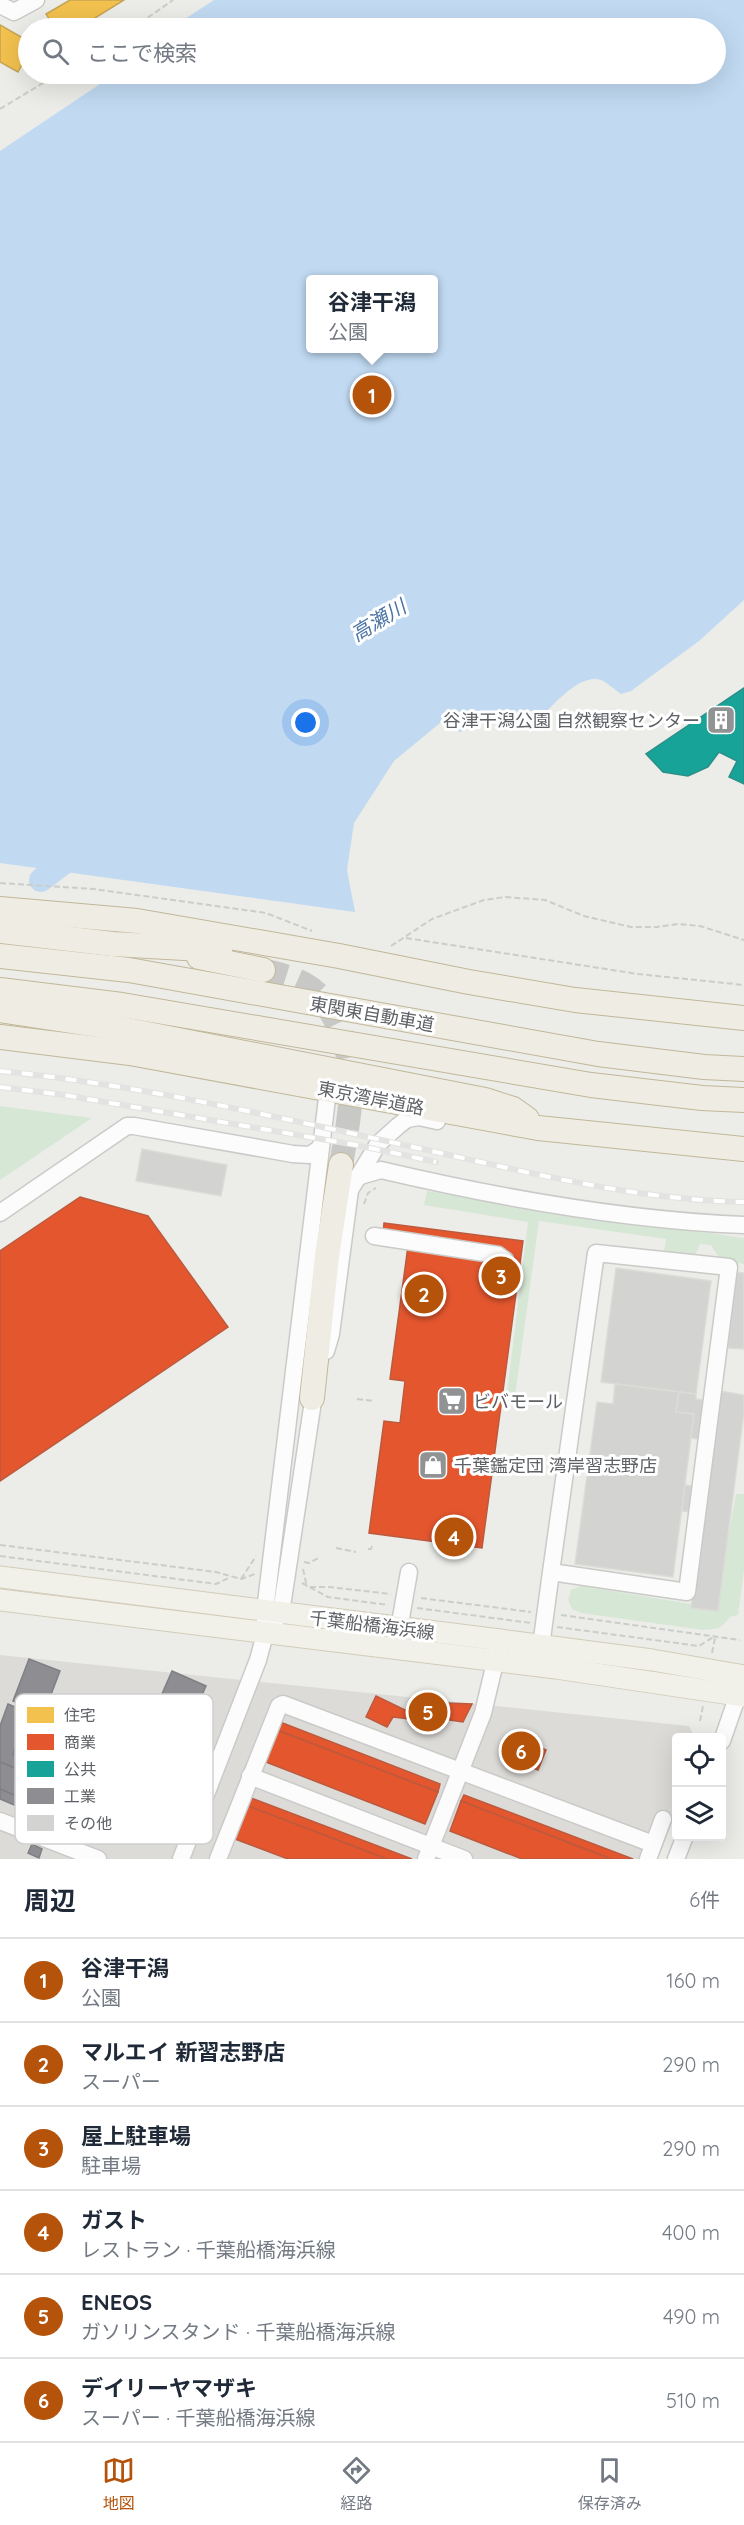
<!DOCTYPE html>
<html lang="ja">
<head>
<meta charset="utf-8">
<style>
  :root { --surface:#fff; --page:#f6f6f7; --text:#1f2937; --muted:#747a83; --line:#e0e1e3; --accent:#b45309 }
  body { margin:0; font-family:Quicksand,"Noto Sans JP",sans-serif; background:var(--page); color:var(--text) }
  .controls { position:absolute; right:18px; bottom:18px; display:grid; overflow:hidden; border-radius:6px; box-shadow:0 6px 24px #0002 }
  .controls button { width:54px; height:54px; display:grid; place-items:center; padding:0; border:0; border-bottom:2px solid var(--line); background:var(--surface); color:var(--text); font:30px sans-serif }
  .you { position:absolute; left:306px; top:723px; width:21px; height:21px; margin:-15px; border:4px solid #fff; border-radius:50%; background:#1a73e8; box-shadow:0 0 0 9px #1a73e833 }
  .badge { display:grid; place-items:center; width:39px; height:39px; border-radius:50%; background:var(--accent); color:#fff; font-size:20px; font-weight:700 }
  .pin { position:absolute; translate:-50% -50%; border:3px solid #fff; box-shadow:0 2px 6px #0006 }
  .popup { position:absolute; left:306px; top:275px; width:132px; height:78px; box-sizing:border-box; display:grid; place-content:center; border-radius:6px; background:var(--surface); filter:drop-shadow(0 2px 4px #0005); font-size:20px; white-space:nowrap; color:var(--muted) }
  .popup b { font-size:22px; color:var(--text) }
  .popup::after { content:''; position:absolute; left:50%; top:100%; margin-left:-12px; border:12px solid transparent; border-top-color:var(--surface) }
  .list { margin:0; padding:0; list-style:none }
  h2 { display:flex; justify-content:space-between; align-items:center; height:78px; margin:0; padding:0 24px; font-size:26px }
  h2 small { font-size:20px; font-weight:400; color:var(--muted) }
  .list li { display:grid; grid-template-columns:39px 1fr auto; gap:18px; align-items:center; box-sizing:border-box; height:84px; padding:0 24px; border-top:2px solid var(--line) }
  .list b { display:block; font-size:22px; white-space:nowrap }
  .list p { margin:0; font-size:20px; white-space:nowrap; color:var(--muted) }
  .list em { font-size:20px; font-style:normal; color:var(--muted) }
  .icon { flex:none; width:33px; height:33px; fill:none; stroke:currentColor; stroke-width:2; stroke-linecap:round; stroke-linejoin:round }
  .map { position:relative; flex:none; width:744px; height:1859px; overflow:hidden }
  .search { position:absolute; background:var(--surface); box-shadow:0 6px 24px #0002; left:18px; right:18px; top:18px; height:66px; display:flex; align-items:center; gap:15px; box-sizing:border-box; padding:0 21px; border-radius:33px; color:var(--muted); font-size:22px }
  .sheet { height:582px; background:var(--surface) }
  nav { display:flex; justify-content:space-around; align-items:center; box-sizing:border-box; height:84px; border-top:2px solid var(--line); background:var(--surface); font-size:16px; color:var(--muted) }
  nav a { display:grid; justify-items:center; gap:3px }
  nav .on { color:var(--accent) }
  .map>svg:first-child { display:block }
</style>
</head>
<body>
<div class="map">
<svg width="744" height="1859" viewBox="0 0 744 1859">
  <rect width="100%" height="100%" fill="#ecece8"/>
  <path fill="#dcdbd8" d="M0,1655L689,1726L695,1737L676,1738V1812L658,1859H0Z"/>
  <g fill="#d7e7d6">
    <path d="M0,1106L92,1118L0,1180Z"/>
    <path d="M427,1191L744,1238V1264L720,1259L711,1245L700,1244L695,1256L664,1251L666,1239L539,1221L515,1396L507,1393L528,1222L424,1205Z"/>
    <path d="M736,1494H744V1570L738,1615L730,1617C718,1630 722,1628 703,1630L581,1613L572,1609L568,1600L571,1590L581,1586L715,1608Z"/>
  </g>
  <path fill="#c1daf2" fill-rule="evenodd" d="M214,0H744V600L699,641L631,691L621,694C615,690 608,683 601,680C582,674 560,698 548,710L501,713L460,732L440,723L394,761L354,823L347,870L355,912L0,863V151L100,84L112,74H716V28H171ZM310,280H434V348H310Z"/>
  <g fill="#f2c14e" stroke="#c6a455" stroke-width="1.5">
    <path d="M70,0H124L79,28H55L46,14Z"/>
    <path d="M0,25L28,41V53L18,72L0,62Z"/>
  </g>
  <g fill="#e4572e" stroke="#bc5a3e" stroke-width="1.5">
    <path d="M80,1197L148,1216L228,1327L0,1481V1251Z"/>
    <path d="M384,1223L523,1241L482,1548L369,1533L384,1421L400,1423L405,1381L390,1379L408,1246L382,1243Z"/>
    <path d="M376,1696L409,1712L414,1701L446,1703L442,1723L393,1717L387,1727L366,1717Z"/>
    <path d="M446,1703L472,1704L463,1722L443,1719Z"/>
    <path d="M280,1722L440,1784L438,1792L277,1730Z"/>
    <path d="M277,1730L438,1792L425,1824L266,1762Z"/>
    <path d="M508,1735L546,1750L538,1770L500,1755Z"/>
    <path d="M464,1795L633,1859H611L461,1801Z"/>
    <path d="M251,1798L412,1859H387L248,1806Z"/>
    <path d="M461,1801L611,1859H522L450,1831Z"/>
    <path d="M248,1806L387,1859H288L235,1839Z"/>
  </g>
  <path fill="#17a398" stroke="#2c8f89" stroke-width="1.5" d="M744,688V784L729,777L737,761L719,752L708,767L688,776L663,772L646,754Z"/>
  <g fill="#8d8d92" stroke="#7f8084" stroke-width="1.5">
    <path d="M29,1659L60,1671L44,1713L13,1701Z"/>
    <path d="M172,1671L206,1686L164,1782L130,1767Z"/>
    <path d="M8,1704L29,1713L13,1754L22,1757L17,1769L0,1762V1726Z"/>
    <path d="M29,1713L49,1720L45,1728L35,1724L22,1757L13,1754Z"/>
    <path d="M0,1762L47,1781L37,1805L0,1789Z"/>
    <path d="M100,1768L126,1778L111,1817L85,1806Z"/>
    <path d="M0,1789L37,1805L33,1813L0,1799Z"/>
    <path d="M85,1806L109,1816L99,1842L75,1832Z"/>
    <path d="M32,1844L42,1849L39,1858L28,1853Z"/>
  </g>
  <g fill="none" stroke-linecap="round" stroke-linejoin="round">
    <path stroke="#c1daf2" stroke-width="24" d="M41,880L79,851"/>
  </g>
  <g fill="#d3d3d1" stroke="#dcdbd7" stroke-width="1.5">
    <path d="M142,1149L227,1165L221,1196L136,1181Z"/>
    <path d="M616,1268L711,1281L696,1394L601,1382Z"/>
    <path d="M736,1272L744,1273V1349L728,1348Z"/>
    <path d="M615,1384L679,1392L676,1412L694,1414L673,1577L575,1564L597,1402L613,1404Z"/>
    <path d="M720,1391L744,1395V1412L718,1611L691,1608Z"/>
    <path d="M679,1392L696,1394V1399L719,1402L713,1441L691,1438L694,1414L676,1412Z"/>
    <path d="M685,1485L707,1488L704,1513L682,1511Z"/>
  </g>
  <g fill="none" stroke-linecap="round" stroke-linejoin="round">
    <path stroke="#c8c9c7" stroke-width="24" stroke-dasharray="24 12" stroke-linecap="butt" d="M263,970C277,974 293,977 306,985C319,992 326,1004 333,1016C361,1067 350,1111 341,1165"/>
    <g stroke="#cacac9" stroke-width="19">
      <g id="minor">
        <path d="M0,5L14,12L36,0"/>
        <path d="M357,1177L381,1170C500,1198 622,1220 744,1225"/>
        <path d="M0,1213L127,1126H134L293,1154L310,1155L320,1148"/>
        <path d="M374,1236L498,1255L505,1260V1268L501,1276"/>
        <path d="M326,1351L331,1334L350,1190L378,1144L398,1126L407,1119L419,1117L437,1121"/>
        <path d="M275,1621L281,1613L315,1388"/>
        <path d="M399,1629L409,1572"/>
        <path d="M541,1646L551,1572L596,1253L729,1267L687,1592L551,1572"/>
        <path d="M722,1741L741,1686"/>
        <path d="M250,1776L464,1859"/>
        <path d="M0,1821L98,1859"/>
        <path d="M181,1859L258,1660L265,1634V1611L328,1090"/>
        <path d="M218,1859L279,1706L283,1704L653,1844"/>
        <path d="M426,1859L483,1713L498,1650"/>
        <path d="M648,1859L663,1819"/>
        <path d="M676,1859L685,1836"/>
      </g>
    </g>
    <g stroke="#d2ccb9" stroke-width="23">
      <g id="major">
        <path d="M0,1577L500,1640L652,1660L744,1676"/>
        <path d="M0,1600L556,1668L744,1696"/>
      </g>
    </g>
    <g stroke="#c1b799" stroke-width="26">
      <g id="highway">
        <path d="M0,909L137,921L339,956L469,982L575,1000L744,1018"/>
        <path d="M0,931L113,944L220,950"/>
        <path d="M0,956L129,970L598,1054L704,1067L744,1069"/>
        <path d="M199,957L263,970"/>
        <path d="M0,990L122,1005L591,1085L702,1098L744,1100"/>
        <path d="M0,1010L117,1028L485,1100L513,1109L527,1119"/>
        <path d="M0,1037L130,1053L538,1128L744,1149"/>
        <path d="M312,1398L327,1256L341,1165"/>
      </g>
    </g>
    <g stroke="#cacecb" stroke-width="2" stroke-dasharray="6 3" stroke-linecap="butt">
      <path d="M133,28L173,0"/>
      <path d="M0,109L58,74"/>
      <path d="M0,883L94,889L266,913L312,931"/>
      <path d="M406,938L638,974L744,985"/>
      <path d="M391,946L432,919L484,900L505,897L545,900L584,916L631,927H657L678,924L700,926L744,940"/>
      <path d="M364,1204L368,1193L376,1188"/>
      <path d="M357,1399L374,1401"/>
      <path d="M0,1545L216,1572L241,1579L255,1574"/>
      <path d="M336,1548L356,1552"/>
      <path d="M368,1549H371L372,1546"/>
      <path d="M0,1556L216,1584L231,1577"/>
      <path d="M304,1562L309,1563L320,1557"/>
      <path d="M303,1569L307,1587"/>
      <path d="M241,1579L256,1556"/>
      <path d="M302,1583L328,1597L388,1605"/>
      <path d="M310,1587H329L391,1594"/>
      <path d="M421,1598L531,1612"/>
      <path d="M417,1608L531,1623"/>
      <path d="M561,1615L740,1640"/>
      <path d="M557,1627L699,1646L715,1636"/>
      <path d="M712,1653L715,1638"/>
      <path d="M700,1721L703,1706"/>
    </g>
    <use href="#minor" stroke="#fcfcfc" stroke-width="16"/>
    <use href="#major" stroke="#f2f1e9" stroke-width="21"/>
    <use href="#highway" stroke="#efece3" stroke-width="24"/>
    <g stroke="#e3e3e2" stroke-width="6">
      <g id="rail">
        <path d="M0,1071C150,1086 298,1122 445,1154C543,1176 643,1200 744,1202"/>
        <path d="M0,1087L64,1095L356,1145L436,1162"/>
      </g>
    </g>
    <use href="#rail" stroke="#fff" stroke-width="4" stroke-dasharray="11" stroke-linecap="butt"/>
  </g>
  <defs>
    <g id="building-square" transform="scale(1.5)"><rect x="-9" y="-9" width="18" height="18" rx="4" fill="#909293" stroke="#fff"/><path d="M-4-6H4V6H1V3H-1V6H-4ZM-2.5-4.3h1.7v1.8h-1.7ZM.8-4.3h1.7v1.8H.8ZM-2.5-1h1.7V.8h-1.7ZM.8-1h1.7V.8H.8Z" fill="#fff"/></g>
    <g id="supermarket-square" transform="scale(1.5)"><rect x="-9" y="-9" width="18" height="18" rx="4" fill="#909293" stroke="#fff"/><path d="M-6-5.5h2.5l.6 2H6L4.5 2H-2.5L-4.4-4H-6ZM-1.5 3.2a1.3 1.3 0 1 0 .1 0ZM3 3.2a1.3 1.3 0 1 0 .1 0Z" fill="#fff"/></g>
    <g id="shop-square" transform="scale(1.5)"><rect x="-9" y="-9" width="18" height="18" rx="4" fill="#909293" stroke="#fff"/><path d="M-5-2.5h2.3a2.7 3.5 0 0 1 5.4 0H5L5.5 6h-11ZM-1.5-2.5h3a1.5 2.3 0 0 0-3 0Z" fill="#fff"/></g>
  </defs>
  <g fill-rule="evenodd">
    <use href="#building-square" x="721" y="720"/>
    <use href="#supermarket-square" x="452" y="1401"/>
    <use href="#shop-square" x="433" y="1465"/>
  </g>
  <g text-anchor="middle" dominant-baseline="central" stroke-width="6" stroke-linejoin="round" paint-order="stroke">
    <g font-size="18" fill="#5e6165" stroke="#fff" text-anchor="start">
      <text x="700" y="720" text-anchor="end">谷津干潟公園 自然観察センター</text>
      <text x="473" y="1401">ビバモール</text>
      <text x="454" y="1465">千葉鑑定団 湾岸習志野店</text>
    </g>
    <g font-size="18" fill="#5e6165" stroke="#fff">
      <text transform="translate(372 1014) rotate(10)">東関東自動車道</text>
      <text transform="translate(371 1098) rotate(11)">東京湾岸道路</text>
      <text transform="translate(372 1625) rotate(7)">千葉船橋海浜線</text>
    </g>
    <g font-size="20" font-style="italic" fill="#4c74a6" stroke="#fff">
      <text transform="translate(378 620) rotate(-31)">高瀬川</text>
    </g>
  </g>
  <rect x="15" y="1694" width="198" height="150" rx="9" fill="#fff" stroke="#cfd0d1" stroke-width="1.5"/>
  <rect x="27" y="1707" width="27" height="16" fill="#f2c14e"/>
  <rect x="27" y="1734" width="27" height="16" fill="#e4572e"/>
  <rect x="27" y="1761" width="27" height="16" fill="#17a398"/>
  <rect x="27" y="1788" width="27" height="16" fill="#8d8d92"/>
  <rect x="27" y="1815" width="27" height="16" fill="#d3d3d1"/>
  <g font-size="16" fill="#5e6165">
    <text x="64" y="1721">住宅</text>
    <text x="64" y="1748">商業</text>
    <text x="64" y="1775">公共</text>
    <text x="64" y="1802">工業</text>
    <text x="64" y="1829">その他</text>
  </g>
</svg>
<div class="controls">
<button><svg class="icon" aria-label="locate" viewBox="0 0 24 24"><circle cx="12" cy="12" r="6"/><path d="M12 2v4M12 18v4M2 12h4M18 12h4"/></svg></button>
<button><svg class="icon" aria-label="layers" viewBox="0 0 24 24"><path d="M12 4l9 5-9 5-9-5zM3 14l9 5 9-5"/></svg></button>
</div>
<div class="you"></div>
<div class="pin badge" style="left:372px;top:395px">1</div>
<div class="popup"><b>谷津干潟</b>公園</div>
<div class="pin badge" style="left:424px;top:1294px">2</div>
<div class="pin badge" style="left:501px;top:1276px">3</div>
<div class="pin badge" style="left:454px;top:1537px">4</div>
<div class="pin badge" style="left:428px;top:1712px">5</div>
<div class="pin badge" style="left:521px;top:1751px">6</div>
<div class="search"><svg class="icon" aria-label="search" viewBox="0 0 24 24"><circle cx="10" cy="10" r="6"/><path d="M15 15l6 6"/></svg>ここで検索</div>
</div>
<section class="sheet">
<h2>周辺<small>6件</small></h2>
<ul class="list">
<li><span class="badge">1</span><div><b>谷津干潟</b><p>公園</p></div><em>160 m</em></li>
<li><span class="badge">2</span><div><b>マルエイ 新習志野店</b><p>スーパー</p></div><em>290 m</em></li>
<li><span class="badge">3</span><div><b>屋上駐車場</b><p>駐車場</p></div><em>290 m</em></li>
<li><span class="badge">4</span><div><b>ガスト</b><p>レストラン · 千葉船橋海浜線</p></div><em>400 m</em></li>
<li><span class="badge">5</span><div><b>ENEOS</b><p>ガソリンスタンド · 千葉船橋海浜線</p></div><em>490 m</em></li>
<li><span class="badge">6</span><div><b>デイリーヤマザキ</b><p>スーパー · 千葉船橋海浜線</p></div><em>510 m</em></li>
</ul>
</section>
<nav>
<a class="on"><svg class="icon" aria-label="map" viewBox="0 0 24 24"><path d="M3 6l6-2 6 2 6-2v14l-6 2-6-2-6 2zM9 4v14M15 6v14"/></svg>地図</a>
<a><svg class="icon" aria-label="directions" viewBox="0 0 24 24"><path d="M12 3l9 9-9 9-9-9zM9 14v-3h6M13 9l2 2-2 2"/></svg>経路</a>
<a><svg class="icon" aria-label="saved" viewBox="0 0 24 24"><path d="M7 4h10v16l-5-4-5 4z"/></svg>保存済み</a>
</nav>
</body>
</html>
